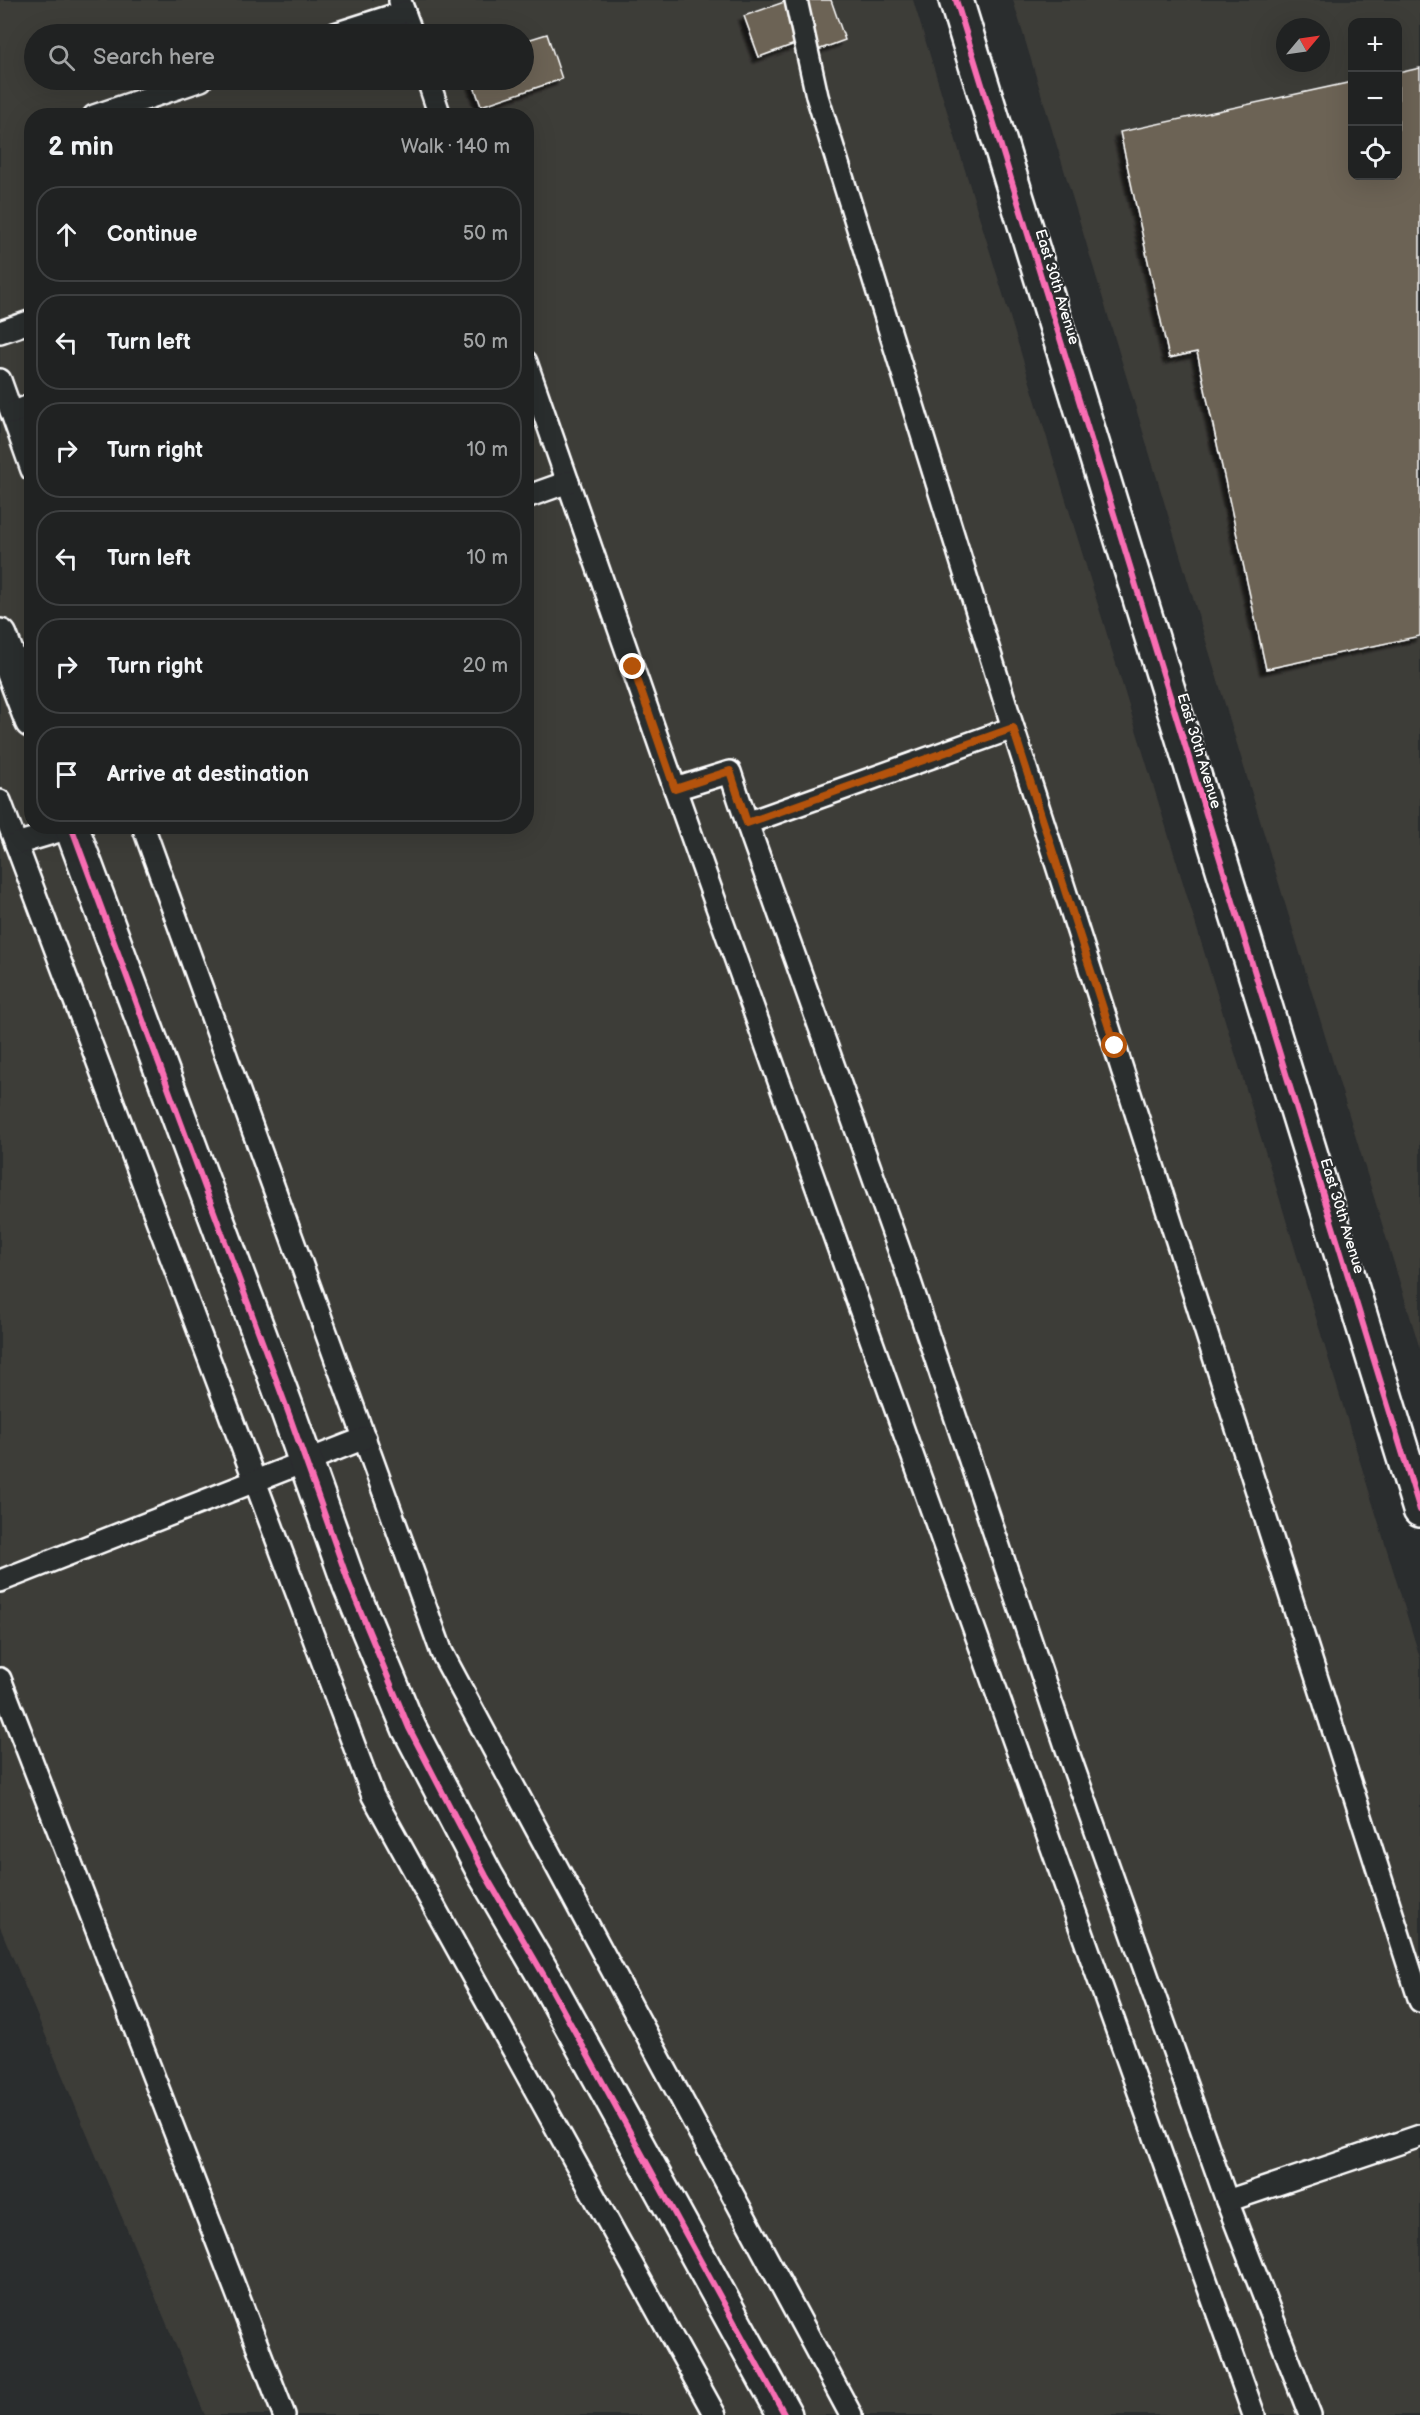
<!DOCTYPE html>
<html lang="en">
<head>
<meta charset="utf-8">
<style>
  :root { --surface:#202222; --page:#282a2a; --text:#f1f3f6; --muted:#a2a4a5; --line:#3d3f40 }
  body { margin:0; font-family:"Balsamiq Sans",sans-serif; background:var(--page); color:var(--text) }
  .controls { position:absolute; right:18px; top:18px; display:grid; overflow:hidden; border-radius:12px; box-shadow:0 6px 24px #0002 }
  .controls button { width:54px; height:54px; display:grid; place-items:center; padding:0; border:0; border-bottom:2px solid var(--line); background:var(--surface); color:var(--text); font:30px sans-serif }
  .compass { position:absolute; left:1276px; top:18px; width:54px; height:54px; border-radius:50%; background:var(--surface); box-shadow:0 6px 24px #0002; rotate:61deg }
  .stop { position:absolute; width:18px; height:18px; margin:-14px; border:4px solid #b45309; border-radius:50%; background:#fff }
  .stop.end { background:#b45309; border-color:#fff; box-shadow:0 2px 6px #0008 }
  .list { margin:0; padding:0; list-style:none }
  h2 { display:flex; justify-content:space-between; align-items:center; height:78px; margin:0; padding:0 24px; font-size:26px }
  h2 small { font-size:20px; font-weight:400; color:var(--muted) }
  .list li { display:grid; grid-template-columns:39px 1fr auto; gap:18px; align-items:center; box-sizing:border-box; height:96px; margin:0 12px 12px; padding:0 12px; border:2px solid var(--line); border-radius:24px }
  .list b { display:block; font-size:22px; white-space:nowrap }
  .list em { font-size:20px; font-style:normal; color:var(--muted) }
  .icon { flex:none; width:33px; height:33px; fill:none; stroke:currentColor; stroke-width:2; stroke-linecap:round; stroke-linejoin:round }
  .map { position:relative; flex:none; width:1420px; height:2415px; overflow:hidden }
  .search { position:absolute; background:var(--surface); box-shadow:0 6px 24px #0002; left:24px; top:24px; width:510px; height:66px; display:flex; align-items:center; gap:15px; box-sizing:border-box; padding:0 21px; border-radius:33px; color:var(--muted); font-size:22px }
  .panel { position:absolute; background:var(--surface); box-shadow:0 6px 24px #0002; left:24px; top:108px; width:510px; height:726px; border-radius:24px }
  .map>svg:first-child { display:block }
</style>
</head>
<body>
<div class="map">
<svg width="1420" height="2415" viewBox="0 0 1420 2415">
  <defs>
    <filter id="shadow"><feDropShadow dx="-5.5" dy="5.5" stdDeviation="1.5" flood-color="#0009"/></filter>
  </defs>
  <rect width="100%" height="100%" fill="#2a2d2e"/>
  <filter id="ink" filterUnits="userSpaceOnUse"><feTurbulence type="fractalNoise" baseFrequency=".0167" numOctaves="2"/><feDisplacementMap in="SourceGraphic" scale="12" xChannelSelector="R" yChannelSelector="G"/><feConvolveMatrix kernelMatrix="1 2 1 2 8 2 1 2 1" color-interpolation-filters="sRGB"/></filter>
  <g filter="url(#ink)">
    <g fill="#3e3d39" fill-rule="evenodd">
      <path d="M0,0H913L1420,1658V2415H205L0,1927ZM34,34H524V80H34ZM32,116H526V826H32Z"/>
      <path d="M1013,0H1420V1349L1306,973ZM1352,22H1398V176H1352ZM1285,27H1321V63H1285Z"/>
    </g>
    <g fill="#6c6354" stroke="#fff" stroke-width="1.5" filter="url(#shadow)">
      <path d="M790,0H831L845,40L807,54L803,41L759,57L744,16Z"/>
      <path d="M547,34L562,79L481,106L472,80H524V41Z"/>
      <path d="M1420,68V636L1266,669L1197,352L1169,358L1120,132L1352,82V176H1398V73Z"/>
    </g>
    <g fill="none" stroke-linecap="round" stroke-linejoin="round">
      <g stroke="#fff" stroke-width="26">
        <g id="lane">
          <path d="M796,0L817,96L1013,728L1420,2001"/>
          <path d="M400,1L412,34"/>
          <path d="M335,34L404,12"/>
          <path d="M428,80L440,116"/>
          <path d="M94,116L201,80"/>
          <path d="M0,332L32,321"/>
          <path d="M526,362L675,789L730,772L747,823"/>
          <path d="M0,380L32,470"/>
          <path d="M12,413L32,405"/>
          <path d="M526,497L568,482"/>
          <path d="M1013,728L747,823L901,1255L1070,1758L1227,2201L1310,2415"/>
          <path d="M675,789L1254,2415"/>
          <path d="M0,801L373,1796L715,2415"/>
          <path d="M143,826L442,1653L851,2415"/>
          <path d="M16,844L76,826"/>
          <path d="M0,1581L365,1438"/>
          <path d="M0,1679L284,2415"/>
          <path d="M1227,2201L1420,2136"/>
        </g>
      </g>
      <g stroke="#fff" stroke-width="38">
        <g id="street">
          <path d="M956,0L1420,1510"/>
          <path d="M0,636L32,721"/>
          <path d="M71,826L286,1406L350,1586L409,1728L486,1876L546,1979L785,2415"/>
        </g>
      </g>
      <use href="#lane" stroke="#2a2d2e" stroke-width="21"/>
      <use href="#street" stroke="#2a2d2e" stroke-width="33"/>
      <g stroke="#2a2d2e" stroke-width="10">
        <g id="cycleway">
          <path d="M956,0L1420,1510"/>
          <path d="M71,826L286,1406L350,1586L409,1728L486,1876L546,1979L785,2415"/>
        </g>
      </g>
      <use href="#cycleway" stroke="#f96db3" stroke-width="6"/>
    </g>
  </g>
  <g fill="none" stroke-linecap="round" stroke-linejoin="round" filter="url(#ink)">
    <path stroke="#b45309" stroke-width="8" d="M633,667L675,789L730,771L747,823L1013,728L1115,1046"/>
  </g>
  <g text-anchor="middle" dominant-baseline="central" stroke-width="4.5" stroke-linejoin="round" paint-order="stroke">
    <g font-size="15" fill="#fff" stroke="#2a2d2e">
      <text transform="translate(1057 287) rotate(73)">East 30th Avenue</text>
      <text transform="translate(1199 751) rotate(73)">East 30th Avenue</text>
      <text transform="translate(1342 1216) rotate(73)">East 30th Avenue</text>
    </g>
  </g>
</svg>
<div class="controls">
<button>+</button>
<button>−</button>
<button><svg class="icon" aria-label="locate" viewBox="0 0 24 24"><circle cx="12" cy="12" r="6"/><path d="M12 2v4M12 18v4M2 12h4M18 12h4"/></svg></button>
</div>
<svg class="compass" viewBox="-18 -18 36 36"><path d="M0-13l5 13h-10z" fill="#e53935"/><path d="M0 13l5-13h-10z" fill="#a2a4a5"/></svg>
<div class="stop" style="left:1115px;top:1046px"></div>
<div class="stop end" style="left:633px;top:667px"></div>
<div class="search"><svg class="icon" aria-label="search" viewBox="0 0 24 24"><circle cx="10" cy="10" r="6"/><path d="M15 15l6 6"/></svg>Search here</div>
<section class="panel">
<h2>2 min<small>Walk · 140 m</small></h2>
<ul class="list">
<li><svg class="icon" aria-label="ahead" viewBox="0 0 24 24"><path d="M12 20V5M6 11l6-6 6 6"/></svg><div><b>Continue</b></div><em>50 m</em></li>
<li><svg class="icon" aria-label="left" viewBox="0 0 24 24"><path d="M17 20v-9H6M10 6l-5 5 5 5"/></svg><div><b>Turn left</b></div><em>50 m</em></li>
<li><svg class="icon" aria-label="right" viewBox="0 0 24 24"><path d="M7 20v-9h11M14 6l5 5-5 5"/></svg><div><b>Turn right</b></div><em>10 m</em></li>
<li><svg class="icon" aria-label="left" viewBox="0 0 24 24"><path d="M17 20v-9H6M10 6l-5 5 5 5"/></svg><div><b>Turn left</b></div><em>10 m</em></li>
<li><svg class="icon" aria-label="right" viewBox="0 0 24 24"><path d="M7 20v-9h11M14 6l5 5-5 5"/></svg><div><b>Turn right</b></div><em>20 m</em></li>
<li><svg class="icon" aria-label="arrive" viewBox="0 0 24 24"><path d="M6 21V4h12l-3 4 3 4H6"/></svg><div><b>Arrive at destination</b></div></li>
</ul>
</section>
</div>
</body>
</html>
